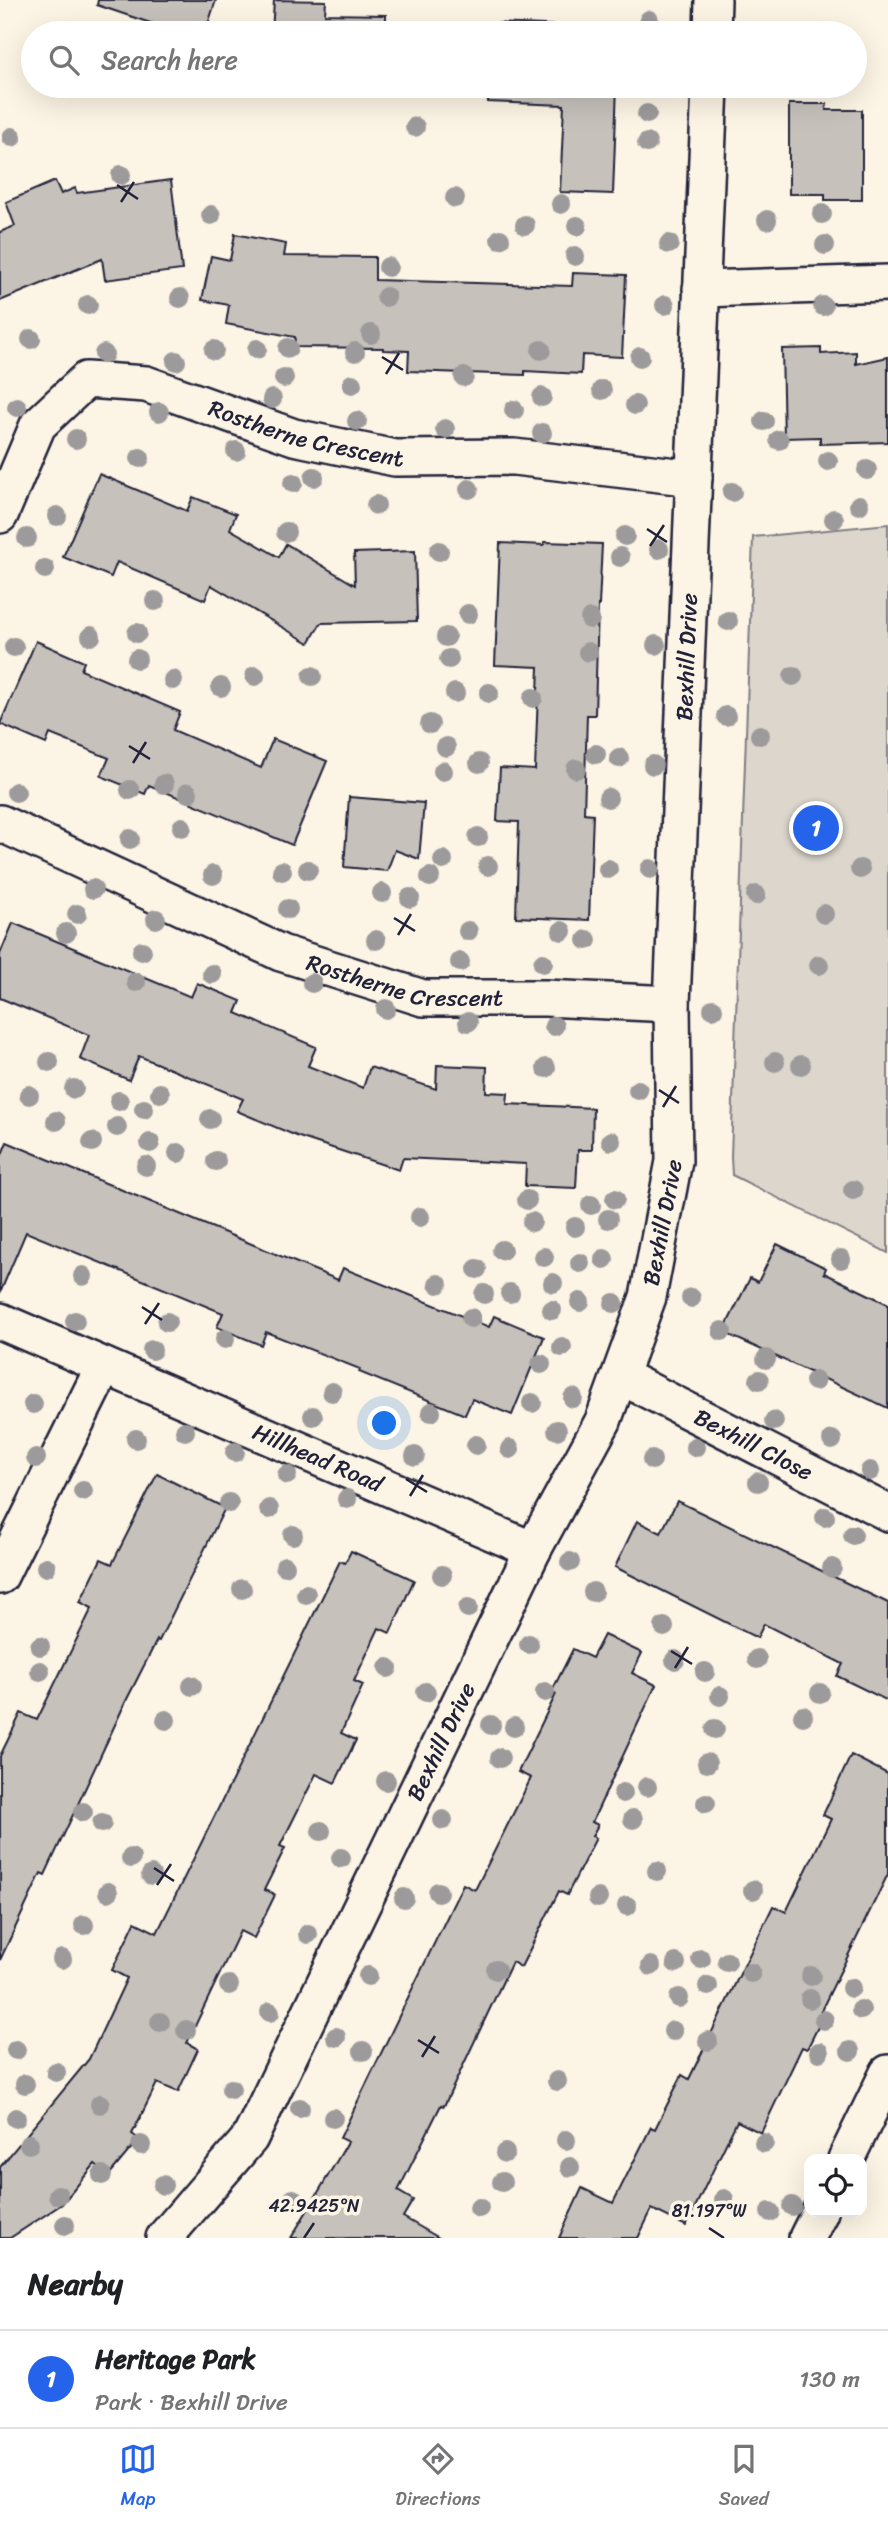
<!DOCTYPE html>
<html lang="en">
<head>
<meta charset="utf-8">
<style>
  :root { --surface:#fff; --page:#f6f6f6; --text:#202124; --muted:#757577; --line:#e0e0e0; --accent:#2563eb }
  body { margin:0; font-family:Sriracha,sans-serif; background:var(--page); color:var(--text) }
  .controls { position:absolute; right:21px; bottom:21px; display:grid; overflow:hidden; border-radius:14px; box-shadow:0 7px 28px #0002 }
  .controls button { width:63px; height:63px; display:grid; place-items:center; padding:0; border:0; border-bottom:2px solid var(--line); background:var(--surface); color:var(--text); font:35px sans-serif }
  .you { position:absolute; left:385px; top:1424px; width:24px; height:24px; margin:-18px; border:5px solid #fff; border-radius:50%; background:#1a73e8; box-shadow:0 0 0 10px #1a73e833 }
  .badge { display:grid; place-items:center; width:46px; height:46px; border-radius:50%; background:var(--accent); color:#fff; font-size:23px; font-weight:700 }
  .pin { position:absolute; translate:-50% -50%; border:4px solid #fff; box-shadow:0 2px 7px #0006 }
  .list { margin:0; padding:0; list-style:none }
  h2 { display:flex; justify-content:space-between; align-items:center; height:91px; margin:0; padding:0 28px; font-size:30px }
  h2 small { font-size:23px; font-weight:400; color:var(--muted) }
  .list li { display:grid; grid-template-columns:46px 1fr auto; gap:21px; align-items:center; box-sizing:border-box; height:98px; padding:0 28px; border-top:2px solid var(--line) }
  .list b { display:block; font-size:26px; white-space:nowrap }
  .list p { margin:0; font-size:23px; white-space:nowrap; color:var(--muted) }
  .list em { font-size:23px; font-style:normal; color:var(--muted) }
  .icon { flex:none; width:38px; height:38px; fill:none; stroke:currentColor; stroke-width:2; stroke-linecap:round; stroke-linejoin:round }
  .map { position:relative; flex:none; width:888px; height:2238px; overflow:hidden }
  .search { position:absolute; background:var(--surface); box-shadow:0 7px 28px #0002; left:21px; right:21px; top:21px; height:77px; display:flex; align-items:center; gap:18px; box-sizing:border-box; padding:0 24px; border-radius:38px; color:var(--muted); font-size:26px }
  .sheet { height:189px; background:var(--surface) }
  nav { display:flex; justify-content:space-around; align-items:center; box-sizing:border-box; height:98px; border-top:2px solid var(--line); background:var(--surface); font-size:19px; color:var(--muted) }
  nav a { display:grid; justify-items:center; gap:4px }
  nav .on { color:var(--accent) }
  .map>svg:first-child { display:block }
</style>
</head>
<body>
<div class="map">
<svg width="888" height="2238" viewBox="0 0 888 2238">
  <rect width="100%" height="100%" fill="#fcf5e5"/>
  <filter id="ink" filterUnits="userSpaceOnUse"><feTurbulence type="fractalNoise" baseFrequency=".0143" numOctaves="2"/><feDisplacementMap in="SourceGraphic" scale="14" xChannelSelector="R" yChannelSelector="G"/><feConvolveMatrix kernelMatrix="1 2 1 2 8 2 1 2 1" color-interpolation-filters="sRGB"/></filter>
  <g filter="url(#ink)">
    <path fill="#dcd6cc" stroke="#7f7c84" stroke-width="2" d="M888,524V1253L732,1175L731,1157L753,537Z"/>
    <g fill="#c6c1bb" stroke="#22223b" stroke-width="2">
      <path d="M98,0H216L205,33H180L97,5Z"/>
      <path d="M274,0L326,1L325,14L386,15V24L490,30L491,23L570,26L571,24L620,26L619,33H272Z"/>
      <path d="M333,86H383V90L333,89Z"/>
      <path d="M430,86H617L613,194L560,192L564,105L488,102V88Z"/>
      <path d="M789,104H827L826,110H862V200H825V194H789Z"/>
      <path d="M171,180L182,270L105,280L102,259L0,301V232L15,226L6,202L55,181L61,194L75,188L77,193Z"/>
      <path d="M235,234L286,244L284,256L375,257V280L572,286L573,273L626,275L622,357L582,355L581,374L525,371V375L408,371L409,351L383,350V348L294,347L295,337L226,324L229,305L202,300L211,256L230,260Z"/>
      <path d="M821,348V354L856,352V364L888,357V442L820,444V437L784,438L782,349Z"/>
      <path d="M99,474L187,511L193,497L236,514L230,529L279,557L286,544L355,585L354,553L415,551L417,621L321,623L309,643L211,585L205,600L117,562L111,577L63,557Z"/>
      <path d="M544,542L602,544L599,605H598L595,715H587L584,813L593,814L589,920L516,917L519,822L497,821L500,768L535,770L539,667L495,665L500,543L544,545Z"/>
      <path d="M36,641L84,662L81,670L180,712L173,730L261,768L273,739L327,761L292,845L149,785L145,794L101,776L109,758L50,734L46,744L0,724Z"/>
      <path d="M349,797L424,803L419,859L395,850L387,871L344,867Z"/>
      <path d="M13,923L191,997L197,983L241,1001L236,1013L316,1047L308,1066L363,1088L370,1067L436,1089L437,1065L487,1067L486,1092L508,1093L507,1104L593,1108L592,1150H578L576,1188L525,1186L526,1164L403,1158L399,1170L299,1137L237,1111L243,1099L139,1056L129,1080L80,1059L89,1035L0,998V954Z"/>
      <path d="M7,1142L338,1280L343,1268L489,1327L494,1316L544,1337L512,1415L472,1399L465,1415L359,1372L360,1369L266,1332L261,1345L217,1327L223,1313L26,1232L0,1293V1159Z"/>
      <path d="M777,1244L826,1268L824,1273L888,1304V1408L723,1332L750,1278L758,1282Z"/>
      <path d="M157,1474L225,1508L159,1641L157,1640L126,1701L45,1875L41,1873L0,1960V1756L21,1713L37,1720L92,1608L80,1602L101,1559L112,1564Z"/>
      <path d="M677,1501L888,1603V1701L837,1676L843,1664L764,1624L757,1638L615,1567L637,1521L661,1533Z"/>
      <path d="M351,1551L414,1580L390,1633L379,1628L354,1681L363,1685L341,1733L356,1740L335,1783L316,1774L280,1846L285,1848L264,1890L275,1895L254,1938L240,1931L187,2043L198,2049L178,2092L157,2083L132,2134L139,2139L109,2175L95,2164L62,2204L10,2238H0V2167L89,2059L127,1978L112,1970L135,1922L157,1933L340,1561L345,1563Z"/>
      <path d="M604,1635L642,1653L632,1673L656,1685L592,1822L598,1825L592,1836L596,1838L567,1895L559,1891L521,1967L512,1962L444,2106L441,2105L398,2191L413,2200L403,2217L439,2238H291L348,2142L340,2138L463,1884L475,1890L531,1778L518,1772L556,1694L552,1691L573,1649L592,1658Z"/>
      <path d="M851,1755L888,1774V1874L816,2021L820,2023L807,2049L802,2047L761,2133L737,2121L686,2226L652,2209L638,2238H559L582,2188L613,2203L651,2127L655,2129L682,2075L689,2079L773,1906L786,1912L831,1819L823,1815Z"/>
    </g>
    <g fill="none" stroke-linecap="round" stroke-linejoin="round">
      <g stroke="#22223b" stroke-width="40">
        <g id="street">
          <path d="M712,33L713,0"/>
          <path d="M701,289L888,283"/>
          <path id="s1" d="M0,515L38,425L86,380L146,384L294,437L395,458L514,457L694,478"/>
          <path id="s2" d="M0,823L281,953L423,998H545L672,1004"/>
          <path id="s3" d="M0,1321L533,1550"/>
          <path id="s4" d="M620,1376L888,1513"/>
          <path d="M0,1576L104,1366"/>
          <path d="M846,2159L888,2073"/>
          <path id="s5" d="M164,2238L250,2138L533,1550L603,1421L648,1297L674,1161L672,1004L710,86"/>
          <path d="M807,2238L820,2212"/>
        </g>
      </g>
      <use href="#street" stroke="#fcf5e5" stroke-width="35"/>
    </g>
    <g fill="#9d9a9b">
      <circle cx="649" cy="20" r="10"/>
      <circle cx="647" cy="114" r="10"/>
      <circle cx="415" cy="127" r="10"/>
      <circle cx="12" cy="137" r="10"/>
      <circle cx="647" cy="143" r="10"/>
      <circle cx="121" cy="175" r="10"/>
      <circle cx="455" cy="198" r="10"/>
      <circle cx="561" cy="204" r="10"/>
      <circle cx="822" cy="214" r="10"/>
      <circle cx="211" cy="215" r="10"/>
      <circle cx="767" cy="220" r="10"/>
      <circle cx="525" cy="225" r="10"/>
      <circle cx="577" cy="226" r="10"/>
      <circle cx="500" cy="239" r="10"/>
      <circle cx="669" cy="244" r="10"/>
      <circle cx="825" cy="245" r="10"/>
      <circle cx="575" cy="256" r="10"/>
      <circle cx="388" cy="267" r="10"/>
      <circle cx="386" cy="297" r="10"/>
      <circle cx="180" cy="298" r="10"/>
      <circle cx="88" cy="305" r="10"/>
      <circle cx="665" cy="305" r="10"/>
      <circle cx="823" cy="306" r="10"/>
      <circle cx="371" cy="334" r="10"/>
      <circle cx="31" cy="339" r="10"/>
      <circle cx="288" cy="348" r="10"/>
      <circle cx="257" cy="349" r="10"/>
      <circle cx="214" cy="350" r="10"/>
      <circle cx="541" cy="350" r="10"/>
      <circle cx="355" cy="352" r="10"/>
      <circle cx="104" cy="354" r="10"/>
      <circle cx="640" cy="357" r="10"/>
      <circle cx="176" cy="361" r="10"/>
      <circle cx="464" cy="377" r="10"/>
      <circle cx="284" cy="378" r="10"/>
      <circle cx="352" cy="384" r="10"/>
      <circle cx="602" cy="390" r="10"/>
      <circle cx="542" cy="397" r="10"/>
      <circle cx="272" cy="399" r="10"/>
      <circle cx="635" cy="405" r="10"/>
      <circle cx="17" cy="407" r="10"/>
      <circle cx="514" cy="410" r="10"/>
      <circle cx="159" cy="412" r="10"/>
      <circle cx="357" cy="421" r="10"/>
      <circle cx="764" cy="421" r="10"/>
      <circle cx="445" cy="429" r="10"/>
      <circle cx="542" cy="433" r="10"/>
      <circle cx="76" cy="439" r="10"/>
      <circle cx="779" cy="440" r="10"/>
      <circle cx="236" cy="451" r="10"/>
      <circle cx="140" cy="458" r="10"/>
      <circle cx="828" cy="461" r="10"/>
      <circle cx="867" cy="470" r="10"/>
      <circle cx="314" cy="477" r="10"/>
      <circle cx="293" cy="483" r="10"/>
      <circle cx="469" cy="489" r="10"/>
      <circle cx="732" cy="492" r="10"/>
      <circle cx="376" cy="505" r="10"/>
      <circle cx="859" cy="505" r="10"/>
      <circle cx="57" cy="516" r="10"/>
      <circle cx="834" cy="519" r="10"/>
      <circle cx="286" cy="532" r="10"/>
      <circle cx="625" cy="536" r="10"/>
      <circle cx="27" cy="538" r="10"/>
      <circle cx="659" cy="549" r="10"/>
      <circle cx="439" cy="551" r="10"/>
      <circle cx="620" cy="557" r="10"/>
      <circle cx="45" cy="569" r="10"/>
      <circle cx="155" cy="601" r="10"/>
      <circle cx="468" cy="614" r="10"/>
      <circle cx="590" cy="619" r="10"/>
      <circle cx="728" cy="621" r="10"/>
      <circle cx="137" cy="633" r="10"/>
      <circle cx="91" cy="636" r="10"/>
      <circle cx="446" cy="637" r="10"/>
      <circle cx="656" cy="645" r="10"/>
      <circle cx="14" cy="647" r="10"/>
      <circle cx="588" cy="652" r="10"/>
      <circle cx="137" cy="659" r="10"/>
      <circle cx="449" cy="659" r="10"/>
      <circle cx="255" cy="676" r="10"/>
      <circle cx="312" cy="676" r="10"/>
      <circle cx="793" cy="676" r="10"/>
      <circle cx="173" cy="680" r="10"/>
      <circle cx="221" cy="687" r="10"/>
      <circle cx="455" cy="693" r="10"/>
      <circle cx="489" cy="693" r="10"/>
      <circle cx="533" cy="698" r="10"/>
      <circle cx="726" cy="716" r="10"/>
      <circle cx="430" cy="724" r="10"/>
      <circle cx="760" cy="735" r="10"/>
      <circle cx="446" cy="747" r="10"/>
      <circle cx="596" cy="754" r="10"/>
      <circle cx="619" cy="758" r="10"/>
      <circle cx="479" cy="763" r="10"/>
      <circle cx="653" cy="765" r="10"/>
      <circle cx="576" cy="769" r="10"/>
      <circle cx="443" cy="771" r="10"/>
      <circle cx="164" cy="784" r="10"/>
      <circle cx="130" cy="790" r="10"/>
      <circle cx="16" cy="792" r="10"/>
      <circle cx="188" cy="793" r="10"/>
      <circle cx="608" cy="798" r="10"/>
      <circle cx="182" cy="827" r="10"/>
      <circle cx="478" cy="837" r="10"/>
      <circle cx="130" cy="839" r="10"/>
      <circle cx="443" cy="860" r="10"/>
      <circle cx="488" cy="866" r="10"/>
      <circle cx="608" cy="869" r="10"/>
      <circle cx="650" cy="869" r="10"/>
      <circle cx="860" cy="869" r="10"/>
      <circle cx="308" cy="870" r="10"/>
      <circle cx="282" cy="871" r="10"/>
      <circle cx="213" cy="875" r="10"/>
      <circle cx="430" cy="877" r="10"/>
      <circle cx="93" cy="889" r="10"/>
      <circle cx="382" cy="893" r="10"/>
      <circle cx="756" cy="895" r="10"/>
      <circle cx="410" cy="898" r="10"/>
      <circle cx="288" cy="909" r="10"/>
      <circle cx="77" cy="914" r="10"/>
      <circle cx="824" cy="914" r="10"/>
      <circle cx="156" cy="919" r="10"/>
      <circle cx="468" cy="931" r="10"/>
      <circle cx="562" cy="931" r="10"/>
      <circle cx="66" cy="933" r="10"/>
      <circle cx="376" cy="940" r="10"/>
      <circle cx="587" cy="940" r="10"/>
      <circle cx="142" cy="951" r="10"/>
      <circle cx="460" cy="962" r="10"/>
      <circle cx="543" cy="963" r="10"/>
      <circle cx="819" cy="965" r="10"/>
      <circle cx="212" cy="974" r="10"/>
      <circle cx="136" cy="982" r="10"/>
      <circle cx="312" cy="983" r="10"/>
      <circle cx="386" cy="1009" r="10"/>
      <circle cx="713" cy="1009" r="10"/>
      <circle cx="468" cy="1022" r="10"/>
      <circle cx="554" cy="1026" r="10"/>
      <circle cx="49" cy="1062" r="10"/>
      <circle cx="775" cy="1062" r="10"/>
      <circle cx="801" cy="1065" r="10"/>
      <circle cx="546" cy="1068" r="10"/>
      <circle cx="74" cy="1089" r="10"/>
      <circle cx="638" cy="1090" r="10"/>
      <circle cx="160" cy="1093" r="10"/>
      <circle cx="29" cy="1095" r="10"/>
      <circle cx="119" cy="1101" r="10"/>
      <circle cx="144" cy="1109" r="10"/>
      <circle cx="210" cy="1119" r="10"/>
      <circle cx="56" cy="1121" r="10"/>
      <circle cx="117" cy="1127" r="10"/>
      <circle cx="611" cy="1141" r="10"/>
      <circle cx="92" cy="1142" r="10"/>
      <circle cx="150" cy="1143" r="10"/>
      <circle cx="178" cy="1153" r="10"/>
      <circle cx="216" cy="1161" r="10"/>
      <circle cx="146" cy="1166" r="10"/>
      <circle cx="853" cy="1190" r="10"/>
      <circle cx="615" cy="1199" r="10"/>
      <circle cx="527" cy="1200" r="10"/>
      <circle cx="591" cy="1205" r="10"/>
      <circle cx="420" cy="1217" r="10"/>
      <circle cx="608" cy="1219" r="10"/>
      <circle cx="532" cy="1222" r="10"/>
      <circle cx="575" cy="1227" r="10"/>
      <circle cx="502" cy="1250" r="10"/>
      <circle cx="544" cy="1257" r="10"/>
      <circle cx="604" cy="1259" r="10"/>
      <circle cx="841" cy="1259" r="10"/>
      <circle cx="580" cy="1263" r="10"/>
      <circle cx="477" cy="1269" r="10"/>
      <circle cx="83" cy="1276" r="10"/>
      <circle cx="553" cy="1283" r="10"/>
      <circle cx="438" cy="1284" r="10"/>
      <circle cx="510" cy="1293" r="10"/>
      <circle cx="484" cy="1294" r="10"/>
      <circle cx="691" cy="1298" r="10"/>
      <circle cx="580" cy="1302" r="10"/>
      <circle cx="614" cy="1303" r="10"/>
      <circle cx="552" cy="1310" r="10"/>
      <circle cx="471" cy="1318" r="10"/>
      <circle cx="75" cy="1321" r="10"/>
      <circle cx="167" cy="1322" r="10"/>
      <circle cx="722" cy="1331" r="10"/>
      <circle cx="225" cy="1339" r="10"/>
      <circle cx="562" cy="1347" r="10"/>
      <circle cx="152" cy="1350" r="10"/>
      <circle cx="766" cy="1359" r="10"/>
      <circle cx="541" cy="1364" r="10"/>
      <circle cx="759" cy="1380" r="10"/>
      <circle cx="815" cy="1381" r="10"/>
      <circle cx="332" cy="1392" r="10"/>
      <circle cx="573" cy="1398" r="10"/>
      <circle cx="532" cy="1403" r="10"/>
      <circle cx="33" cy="1404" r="10"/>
      <circle cx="431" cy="1412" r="10"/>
      <circle cx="313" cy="1416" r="10"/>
      <circle cx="774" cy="1421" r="10"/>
      <circle cx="557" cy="1430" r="10"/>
      <circle cx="185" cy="1431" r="10"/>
      <circle cx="136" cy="1439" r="10"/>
      <circle cx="832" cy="1440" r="10"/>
      <circle cx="476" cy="1445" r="10"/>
      <circle cx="695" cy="1447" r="10"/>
      <circle cx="510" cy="1449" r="10"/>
      <circle cx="235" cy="1452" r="10"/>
      <circle cx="415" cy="1456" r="10"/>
      <circle cx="36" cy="1458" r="10"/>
      <circle cx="652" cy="1460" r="10"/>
      <circle cx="870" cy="1471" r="10"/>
      <circle cx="287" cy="1475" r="10"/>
      <circle cx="758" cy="1482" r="10"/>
      <circle cx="83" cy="1491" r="10"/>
      <circle cx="347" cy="1499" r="10"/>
      <circle cx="229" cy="1503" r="10"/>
      <circle cx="269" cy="1509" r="10"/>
      <circle cx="825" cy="1517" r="10"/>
      <circle cx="293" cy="1535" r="10"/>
      <circle cx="853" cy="1535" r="10"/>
      <circle cx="570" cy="1562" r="10"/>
      <circle cx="285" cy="1566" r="10"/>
      <circle cx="46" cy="1567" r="10"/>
      <circle cx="832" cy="1568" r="10"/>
      <circle cx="442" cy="1575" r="10"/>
      <circle cx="242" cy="1589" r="10"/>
      <circle cx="593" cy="1592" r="10"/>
      <circle cx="306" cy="1594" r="10"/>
      <circle cx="468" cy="1608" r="10"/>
      <circle cx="664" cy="1627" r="10"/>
      <circle cx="529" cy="1644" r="10"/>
      <circle cx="40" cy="1646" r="10"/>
      <circle cx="757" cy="1659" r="10"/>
      <circle cx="675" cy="1660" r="10"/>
      <circle cx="388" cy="1668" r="10"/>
      <circle cx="40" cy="1671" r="10"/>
      <circle cx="705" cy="1672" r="10"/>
      <circle cx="192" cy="1686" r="10"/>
      <circle cx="426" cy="1692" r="10"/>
      <circle cx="545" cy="1692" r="10"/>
      <circle cx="820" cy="1693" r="10"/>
      <circle cx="720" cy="1696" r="10"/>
      <circle cx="803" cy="1716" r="10"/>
      <circle cx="166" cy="1720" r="10"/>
      <circle cx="491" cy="1725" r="10"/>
      <circle cx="514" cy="1727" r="10"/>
      <circle cx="715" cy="1729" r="10"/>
      <circle cx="500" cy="1758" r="10"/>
      <circle cx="707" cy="1763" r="10"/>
      <circle cx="386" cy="1781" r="10"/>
      <circle cx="647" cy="1787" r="10"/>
      <circle cx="623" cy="1793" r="10"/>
      <circle cx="706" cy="1803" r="10"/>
      <circle cx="83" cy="1812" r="10"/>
      <circle cx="633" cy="1819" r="10"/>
      <circle cx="443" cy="1820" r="10"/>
      <circle cx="102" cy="1823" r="10"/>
      <circle cx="321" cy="1831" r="10"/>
      <circle cx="131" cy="1858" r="10"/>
      <circle cx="341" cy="1858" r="10"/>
      <circle cx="657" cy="1871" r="10"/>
      <circle cx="151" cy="1875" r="10"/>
      <circle cx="753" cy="1890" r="10"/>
      <circle cx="108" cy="1892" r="10"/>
      <circle cx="438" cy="1892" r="10"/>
      <circle cx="404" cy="1898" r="10"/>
      <circle cx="598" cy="1898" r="10"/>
      <circle cx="627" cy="1906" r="10"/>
      <circle cx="84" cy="1925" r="10"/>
      <circle cx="308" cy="1934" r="10"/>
      <circle cx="62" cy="1959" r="10"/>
      <circle cx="701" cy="1959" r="10"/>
      <circle cx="727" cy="1962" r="10"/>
      <circle cx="676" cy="1963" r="10"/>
      <circle cx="651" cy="1966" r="10"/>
      <circle cx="496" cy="1970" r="10"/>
      <circle cx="751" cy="1973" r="10"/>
      <circle cx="368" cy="1976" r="10"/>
      <circle cx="811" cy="1976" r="10"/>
      <circle cx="229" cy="1985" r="10"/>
      <circle cx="708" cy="1986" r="10"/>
      <circle cx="851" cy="1988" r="10"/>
      <circle cx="679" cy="1998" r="10"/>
      <circle cx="810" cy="1999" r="10"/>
      <circle cx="861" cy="2010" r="10"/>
      <circle cx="270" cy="2012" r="10"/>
      <circle cx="824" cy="2020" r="10"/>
      <circle cx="160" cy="2022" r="10"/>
      <circle cx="186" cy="2030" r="10"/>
      <circle cx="673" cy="2031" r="10"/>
      <circle cx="336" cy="2037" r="10"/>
      <circle cx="708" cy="2041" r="10"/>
      <circle cx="16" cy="2050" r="10"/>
      <circle cx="363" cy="2051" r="10"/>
      <circle cx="850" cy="2051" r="10"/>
      <circle cx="819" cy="2052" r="10"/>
      <circle cx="56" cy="2072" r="10"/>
      <circle cx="557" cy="2081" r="10"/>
      <circle cx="25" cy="2084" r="10"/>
      <circle cx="231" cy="2089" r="10"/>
      <circle cx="100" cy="2104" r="10"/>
      <circle cx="300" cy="2108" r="10"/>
      <circle cx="16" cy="2118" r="10"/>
      <circle cx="333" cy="2118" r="10"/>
      <circle cx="566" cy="2140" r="10"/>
      <circle cx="764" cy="2143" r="10"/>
      <circle cx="29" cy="2144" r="10"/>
      <circle cx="141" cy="2145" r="10"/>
      <circle cx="505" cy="2153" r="10"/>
      <circle cx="570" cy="2167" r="10"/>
      <circle cx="102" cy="2175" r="10"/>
      <circle cx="502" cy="2182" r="10"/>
      <circle cx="163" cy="2185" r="10"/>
      <circle cx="58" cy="2195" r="10"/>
      <circle cx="293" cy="2199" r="10"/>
      <circle cx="724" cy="2199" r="10"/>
      <circle cx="792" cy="2206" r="10"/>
      <circle cx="479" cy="2208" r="10"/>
      <circle cx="770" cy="2212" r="10"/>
      <circle cx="65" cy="2225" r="10"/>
    </g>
  </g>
  <path fill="none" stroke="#22223b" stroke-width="2.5" d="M117,185L138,199M121,202L134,182M382,357L403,370M386,374L399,353M647,529L667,542M650,546L664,525M129,746L150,759M133,763L146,742M394,918L415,931M398,935L411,914M659,1090L679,1103M663,1107L676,1086M142,1307L162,1320M145,1324L159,1303M406,1479L427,1492M410,1496L423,1475M671,1651L692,1664M675,1668L688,1647M154,1868L174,1881M157,1885L171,1864M418,2040L439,2053M422,2057L435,2036M709,2228L724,2238M304,2238L314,2223"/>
  <g text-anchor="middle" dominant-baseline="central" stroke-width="7" stroke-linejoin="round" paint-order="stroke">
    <g font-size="23" fill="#22223b" stroke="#fcf5e5">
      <text stroke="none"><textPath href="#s1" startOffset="392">Rostherne Crescent</textPath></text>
      <text stroke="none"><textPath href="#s5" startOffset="1706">Bexhill Drive</textPath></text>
      <text stroke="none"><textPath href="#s2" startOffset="438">Rostherne Crescent</textPath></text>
      <text stroke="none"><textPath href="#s5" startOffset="1139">Bexhill Drive</textPath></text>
      <text stroke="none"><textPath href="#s4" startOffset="150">Bexhill Close</textPath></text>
      <text stroke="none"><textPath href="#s3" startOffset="346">Hillhead Road</textPath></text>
      <text stroke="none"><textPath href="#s5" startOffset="572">Bexhill Drive</textPath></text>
    </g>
  </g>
  <g font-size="18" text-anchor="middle" fill="#22223b" stroke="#fcf5e5" stroke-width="7" stroke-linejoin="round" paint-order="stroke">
    <text x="314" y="2212">42.9425°N</text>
    <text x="709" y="2217">81.197°W</text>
  </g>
</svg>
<div class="controls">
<button><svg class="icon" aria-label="locate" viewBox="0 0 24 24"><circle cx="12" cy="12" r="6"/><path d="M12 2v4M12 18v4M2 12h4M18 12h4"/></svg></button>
</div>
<div class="you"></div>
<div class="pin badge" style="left:816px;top:828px">1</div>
<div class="search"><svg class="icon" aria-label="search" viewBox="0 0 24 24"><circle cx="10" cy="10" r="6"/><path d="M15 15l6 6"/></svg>Search here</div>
</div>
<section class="sheet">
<h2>Nearby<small></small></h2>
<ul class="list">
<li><span class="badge">1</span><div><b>Heritage Park</b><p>Park · Bexhill Drive</p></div><em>130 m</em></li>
</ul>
</section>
<nav>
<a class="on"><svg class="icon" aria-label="map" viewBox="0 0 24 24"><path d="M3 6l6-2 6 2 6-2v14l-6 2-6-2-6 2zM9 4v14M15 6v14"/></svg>Map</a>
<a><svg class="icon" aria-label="directions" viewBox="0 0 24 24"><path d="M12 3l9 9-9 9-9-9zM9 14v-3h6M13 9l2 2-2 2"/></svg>Directions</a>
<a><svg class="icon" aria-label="saved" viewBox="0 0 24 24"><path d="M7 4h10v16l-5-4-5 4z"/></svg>Saved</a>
</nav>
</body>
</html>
